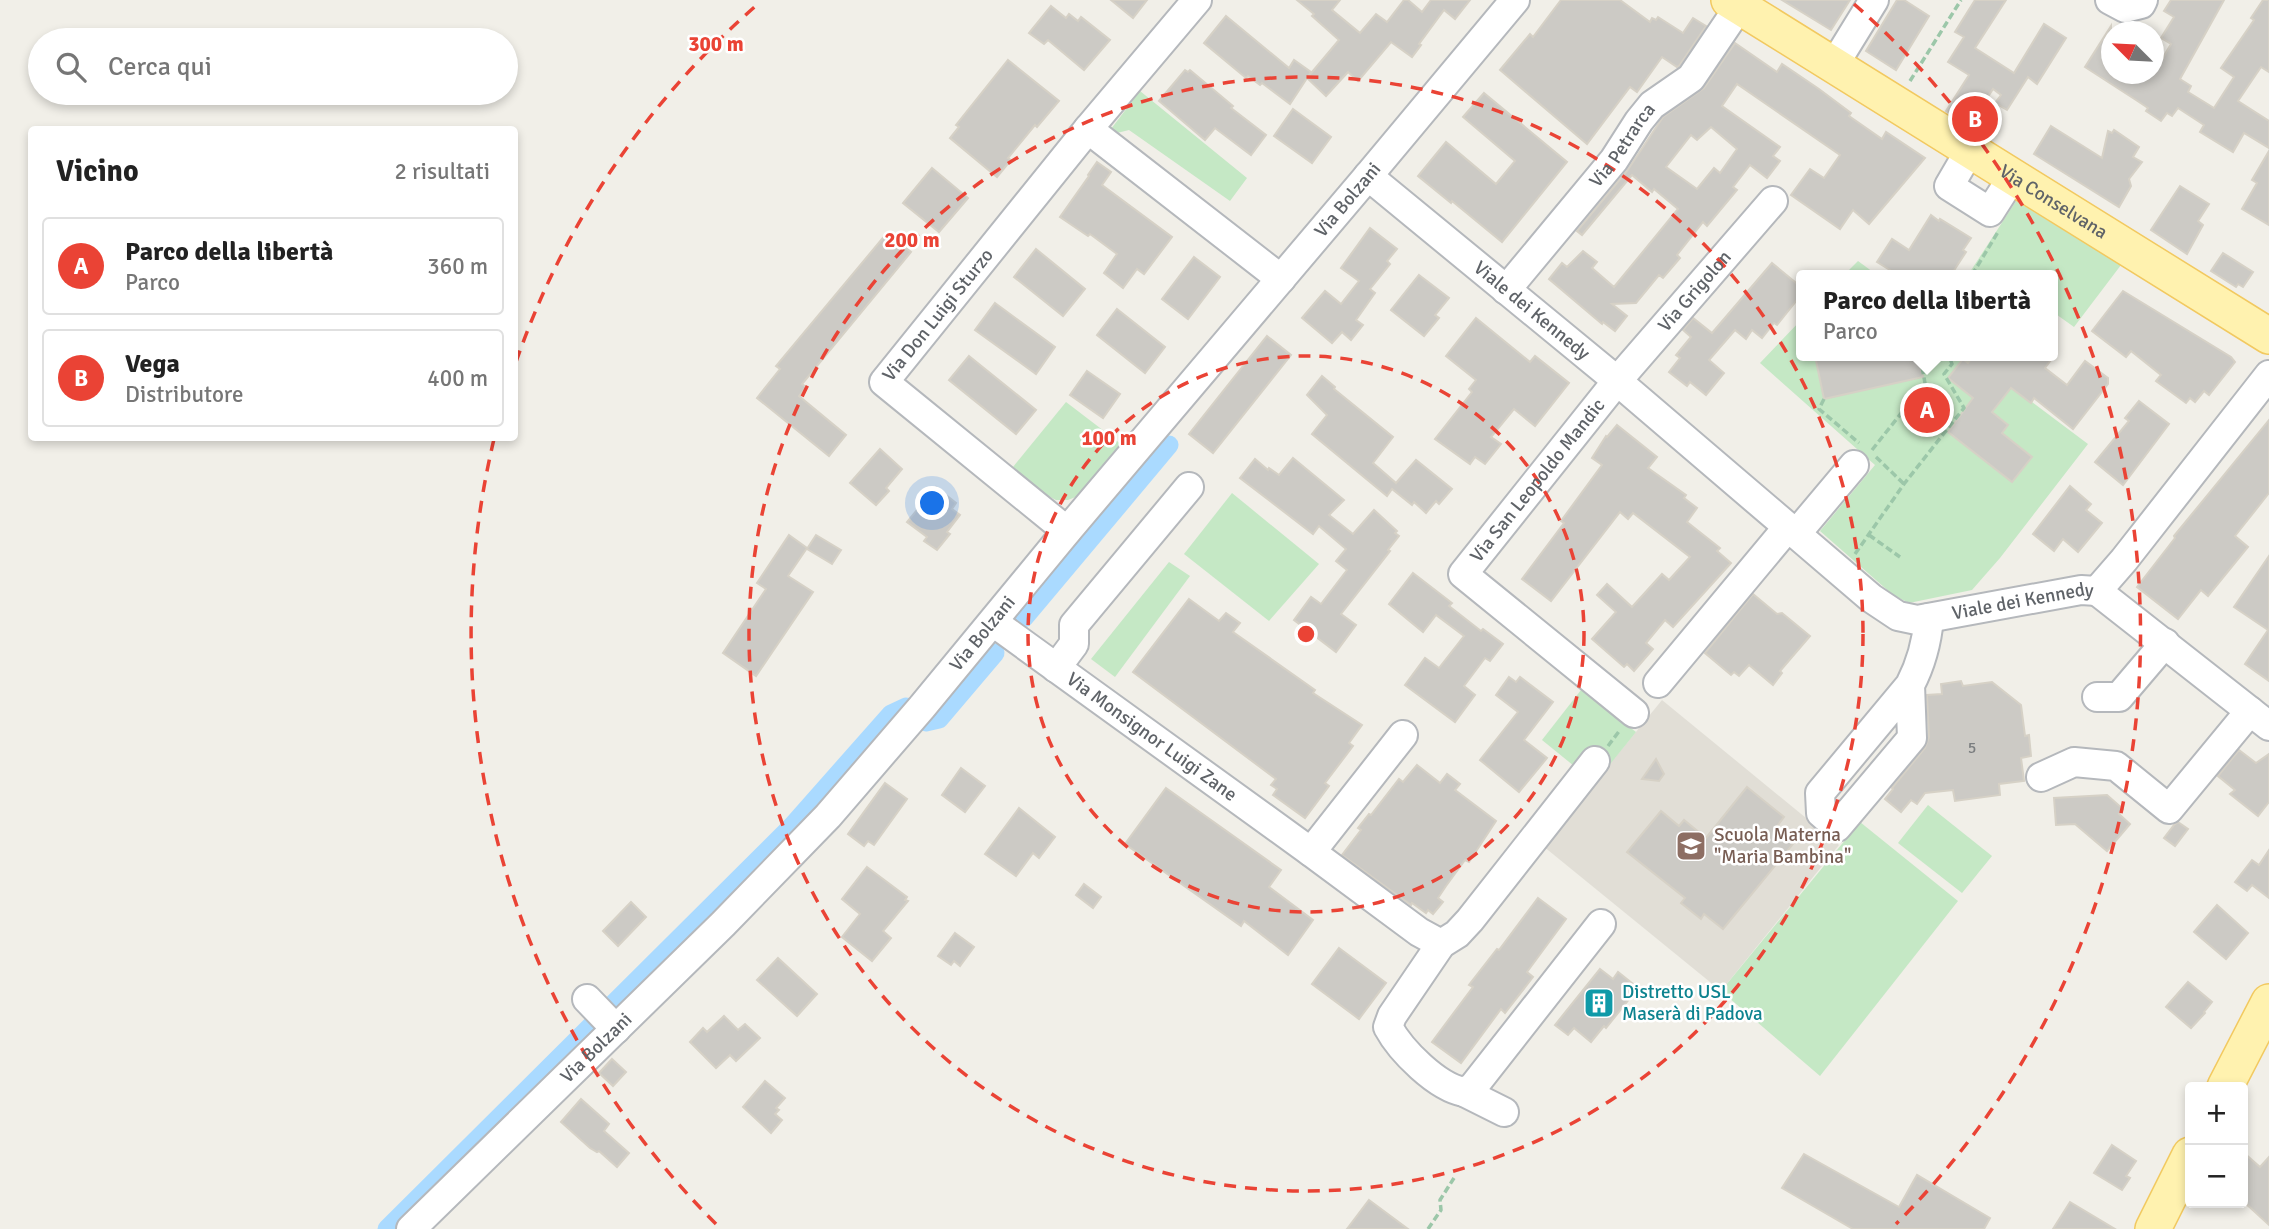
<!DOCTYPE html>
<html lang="it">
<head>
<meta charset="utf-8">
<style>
  :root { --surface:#fff; --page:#f2f2f2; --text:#222; --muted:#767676; --line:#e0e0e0; --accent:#ea4335 }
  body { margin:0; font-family:Signika,sans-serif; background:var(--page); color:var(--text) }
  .controls { position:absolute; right:21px; bottom:21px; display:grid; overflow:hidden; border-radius:7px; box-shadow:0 4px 10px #0003 }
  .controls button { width:63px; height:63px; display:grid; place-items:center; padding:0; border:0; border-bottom:2px solid var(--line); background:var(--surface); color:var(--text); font:35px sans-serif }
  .compass { position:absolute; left:2101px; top:21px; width:63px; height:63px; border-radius:50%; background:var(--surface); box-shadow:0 4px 10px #0003; rotate:294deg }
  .you { position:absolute; left:933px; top:504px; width:24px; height:24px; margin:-18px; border:5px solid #fff; border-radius:50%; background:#1a73e8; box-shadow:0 0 0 10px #1a73e833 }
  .badge { display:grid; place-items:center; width:46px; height:46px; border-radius:50%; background:var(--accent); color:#fff; font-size:23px; font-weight:700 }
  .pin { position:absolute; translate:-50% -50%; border:4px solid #fff; box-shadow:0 2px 7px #0006 }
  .popup { position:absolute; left:1796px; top:270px; width:262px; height:91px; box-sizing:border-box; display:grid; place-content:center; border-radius:7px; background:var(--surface); filter:drop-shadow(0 2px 5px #0005); font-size:23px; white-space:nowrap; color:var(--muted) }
  .popup b { font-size:26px; color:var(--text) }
  .popup::after { content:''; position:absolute; left:50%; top:100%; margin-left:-14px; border:14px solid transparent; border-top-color:var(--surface) }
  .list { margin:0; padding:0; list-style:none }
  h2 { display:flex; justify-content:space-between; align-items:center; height:91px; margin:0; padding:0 28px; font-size:30px }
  h2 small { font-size:23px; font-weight:400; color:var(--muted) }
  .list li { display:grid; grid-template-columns:46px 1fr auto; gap:21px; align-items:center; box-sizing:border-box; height:98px; margin:0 14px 14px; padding:0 14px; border:2px solid var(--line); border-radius:7px }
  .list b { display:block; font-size:26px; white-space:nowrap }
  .list p { margin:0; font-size:23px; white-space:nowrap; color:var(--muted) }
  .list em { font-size:23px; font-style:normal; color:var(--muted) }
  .icon { flex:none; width:38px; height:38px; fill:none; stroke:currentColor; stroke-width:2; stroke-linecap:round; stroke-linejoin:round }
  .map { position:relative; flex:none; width:2269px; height:1229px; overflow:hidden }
  .search { position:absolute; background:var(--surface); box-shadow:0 4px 10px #0003; left:28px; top:28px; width:490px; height:77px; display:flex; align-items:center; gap:18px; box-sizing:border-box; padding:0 24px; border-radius:38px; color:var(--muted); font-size:26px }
  .panel { position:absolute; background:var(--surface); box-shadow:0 4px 10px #0003; left:28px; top:126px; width:490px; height:315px; border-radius:7px }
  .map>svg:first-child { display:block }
</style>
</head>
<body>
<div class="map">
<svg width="2269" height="1229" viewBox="0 0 2269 1229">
  <rect width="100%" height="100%" fill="#f1efe8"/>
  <path fill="#e1ded6" d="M1662,700L1839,845L1721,991L1543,846Z"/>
  <g fill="#c5e8c5">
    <path d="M1140,91L1247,178L1230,201L1129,130L1117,133L1111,129Z"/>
    <path d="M2016,201L2121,265L2074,327L2053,312V275H1968Z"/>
    <path d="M1858,261L1877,275H1844Z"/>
    <path d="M1801,320V356H1987L1996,375L2088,444L2000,558L1972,590L1909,603L1893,595L1820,531L1875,465L1760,363Z"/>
    <path d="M1066,402L1121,444L1078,496L1068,500H1056L1042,493L1013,467Z"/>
    <path d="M1232,493L1319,564L1269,621L1184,554Z"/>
    <path d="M1169,562L1190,576L1115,677L1091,659Z"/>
    <path d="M1581,690L1636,732L1595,783L1542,740Z"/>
    <path d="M1928,805L1992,856L1962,893L1898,843Z"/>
    <path d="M1860,822L1958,901L1820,1076L1721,991Z"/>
  </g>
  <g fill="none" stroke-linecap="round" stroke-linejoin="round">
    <g stroke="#aadaff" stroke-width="19">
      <path d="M1024,618L1169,445"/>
      <path d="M926,722L939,719L995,653"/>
      <path d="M387,1229L792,826L891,714L906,707"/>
    </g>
  </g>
  <g fill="#cccac5" stroke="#d6d1c6" stroke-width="2" fill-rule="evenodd">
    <path d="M1111,0H1147L1133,18Z"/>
    <path d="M1297,0H1340L1332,10L1360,33L1376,14L1387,22L1404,0H1408L1422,12L1431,0H1470L1455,19L1444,10L1419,44L1421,45L1412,57L1391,42L1358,81L1348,72L1326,96L1307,78L1339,40L1312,16L1314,14Z"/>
    <path d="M1561,0H1620L1650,22L1652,18L1656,20L1658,17L1683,33L1693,18L1706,26L1679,66L1677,67L1662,57L1637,92L1630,87L1587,144L1500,70L1530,34L1533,37Z"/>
    <path d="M1782,0H1850L1831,30Z"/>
    <path d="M1897,0H1904L1929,16L1896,70L1866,51Z"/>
    <path d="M1975,0H2006L1975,48L2014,73L2044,24L2066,38L2037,84L2028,77L2007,110L1995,103L2001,95L1993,89L1969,126L1946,111L1969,75L1948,62L1964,37L1955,32Z"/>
    <path d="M2171,0H2224L2180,79L2191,86L2188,92L2214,108L2234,77L2221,68L2254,20L2251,18L2263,0H2269V72L2261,67L2238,101L2269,121V148L2244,133L2233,152L2200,132L2204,125L2178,108L2172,116L2167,113L2161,121L2146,111L2148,108L2136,100L2085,67L2111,26V74H2153L2171,44L2161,38L2174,17L2164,11Z"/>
    <path d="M1051,6L1066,18L1069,14L1078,21L1081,17L1110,40L1084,70L1048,40L1044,44L1029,33Z"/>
    <path d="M1226,16L1289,68L1294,60L1311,72L1290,104L1262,83L1260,85L1248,76L1246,78L1204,43Z"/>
    <path d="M1735,43L1777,72L1782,64L1819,89L1851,113L1849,116L1882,139L1886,132L1925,158L1869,224L1853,210L1840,229L1791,195L1810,169L1824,178L1840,155L1737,84L1722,106L1780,147L1773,156L1780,161L1767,178L1750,165L1733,187L1737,190L1707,226L1703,222L1677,255L1680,258L1663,278L1659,275L1636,303L1612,304L1627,316L1615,331L1603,322L1602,324L1549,279L1562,263L1567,267L1583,251L1597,262L1592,268L1614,287L1678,209L1654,189L1652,192L1632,175L1582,235L1577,231L1627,171L1663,117L1704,88ZM1711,127L1737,149L1720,173L1714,168L1697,189L1666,167L1691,135L1697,140Z"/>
    <path d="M1008,60L1059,101L1037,127L1035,125L1008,158L1011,160L997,177L950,138L959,127L956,125Z"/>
    <path d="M1185,70L1188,72L1190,70L1233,106L1231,108L1266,135L1251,155L1215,128L1205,140L1159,101Z"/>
    <path d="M1484,93L1567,162L1502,242L1452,201L1451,203L1418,176L1446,142L1496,184L1515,161L1463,117Z"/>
    <path d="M1293,109L1331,137L1312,163L1274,136Z"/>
    <path d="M2051,126L2102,158L2108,131L2112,133L2114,130L2139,147L2133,157L2142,162L2129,179L2131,186L2119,207L2034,154Z"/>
    <path d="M2269,151V225L2242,209L2257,183L2252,180Z"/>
    <path d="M1097,162L1111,172L1102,185L1172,237L1144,274L1137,269L1123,288L1104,273L1117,254L1090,234L1088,236L1060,217L1089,176L1088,175Z"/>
    <path d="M932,168L968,198L939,232L903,203Z"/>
    <path d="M2180,186L2209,204L2198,221L2203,225L2187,254L2151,230Z"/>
    <path d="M1931,215L1939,221L1940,219L1971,238L1963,250L1966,252L1951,275H1898L1877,262L1892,239L1909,250Z"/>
    <path d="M1370,228L1397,249L1387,261L1390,264L1370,289L1375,293L1356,320L1363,325L1351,340L1342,332L1332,343L1302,318L1325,291L1341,304L1359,281L1341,268Z"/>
    <path d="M887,233L911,252L802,384L806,387L799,396L846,435L829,456L757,398L780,369L776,366Z"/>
    <path d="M1036,249L1085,289L1063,316L1014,277Z"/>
    <path d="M2223,253L2253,272L2243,287L2238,284L2236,287L2211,271Z"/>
    <path d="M1194,257L1220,277L1188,319L1162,299Z"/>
    <path d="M1772,263L1801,287V295L1777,325L1774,323L1762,338L1752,330L1746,339L1735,330L1709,360L1724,373L1706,395L1690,382L1687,386L1669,372L1680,358L1676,355L1691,337L1683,330L1693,318L1712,333Z"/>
    <path d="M1419,275L1449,298L1435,315L1439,318L1424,336L1391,310Z"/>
    <path d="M2123,291L2231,357L2235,362L2209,395L2204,391L2195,402L2190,398L2186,403L2156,381L2161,375L2131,351L2126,357L2092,331Z"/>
    <path d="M995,303L1055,347L1036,374L975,330Z"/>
    <path d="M1117,309L1165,347L1145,373L1097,335Z"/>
    <path d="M1476,318L1530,362L1535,356L1569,383L1535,426L1514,409L1491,437L1501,444L1485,464L1475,457L1470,464L1435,439L1472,392L1469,389L1476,380L1446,356Z"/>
    <path d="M1267,336L1291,355L1213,453L1189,434Z"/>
    <path d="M969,356L1036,410L1016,434L949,380Z"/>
    <path d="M1815,356H1918L1923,377L1824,399Z"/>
    <path d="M1973,356H2054L2045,368L2067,385L2085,361L2108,378V384L2073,429L2034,398L2031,403L2011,388L1992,412L2008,425L2002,433L2032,457L2012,482L1948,432L1973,398L1948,378L1963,359L1968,363Z"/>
    <path d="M1087,371L1120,394L1103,418L1070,395Z"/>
    <path d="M1322,376L1335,387L1334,389L1393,437L1373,463L1396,483L1416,460L1452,489L1439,504L1436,501L1426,513L1414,502L1412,505L1392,489L1387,496L1312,434L1327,415L1307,395Z"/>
    <path d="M2139,401L2169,424L2123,485L2095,462L2129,421L2125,418Z"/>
    <path d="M2269,420V493L2235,536L2248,547L2208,596L2201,590L2178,619L2137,587L2175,538L2174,536Z"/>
    <path d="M1617,425L1657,457L1648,468L1686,495L1684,498L1697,508L1687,522L1720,548L1717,551L1731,563L1673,627L1665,620L1646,643L1653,649L1634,671L1627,664L1624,667L1592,639L1616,612L1597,595L1607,584L1632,607L1662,574L1669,580L1690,557L1633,513L1628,519L1620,512L1551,601L1522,579L1564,523L1561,521L1602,465L1592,458L1606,436L1607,437Z"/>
    <path d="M880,449L902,469L886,488L889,491L876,505L850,483Z"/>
    <path d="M1293,458L1344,500L1329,515L1353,534L1374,510L1397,531L1395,533L1399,536L1388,550L1390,551L1341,614L1356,625L1336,652L1294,620L1311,597L1321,604L1347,570L1336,561L1346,549L1319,526L1313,534L1240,478L1255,459L1268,470L1269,468L1279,475Z"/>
    <path d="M2070,486L2091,504L2086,510L2102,523L2078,552L2063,539L2054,551L2033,534Z"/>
    <path d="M936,487L956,503L952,509L960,515L947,532L950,534L937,550L924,541L927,537L907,522Z"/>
    <path d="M789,535L807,548L788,576L813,592L756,676L723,653L766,589L757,583Z"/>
    <path d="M816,535L841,550L832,564L807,549Z"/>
    <path d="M2269,556V681L2245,664L2268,630L2234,607Z"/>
    <path d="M1413,573L1452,603L1449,606L1481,631L1483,629L1503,644L1490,661L1485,658L1464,686L1475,695L1455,722L1405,685L1425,658L1439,668L1464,636L1436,615L1423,632L1389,604Z"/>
    <path d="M1753,594L1777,614L1782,613L1810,636L1780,671L1782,673L1773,685L1749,665L1739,676L1734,672L1731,675L1705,653Z"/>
    <path d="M1189,599L1219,621L1226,613L1240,623L1233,632L1315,690L1313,693L1362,725L1349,743L1353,746L1325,783L1329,786L1305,818L1273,795L1277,789L1271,785L1276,779L1133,672Z"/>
    <path d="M1509,677L1516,682L1520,677L1553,702L1524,740L1547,758L1519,792L1480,760L1518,712L1496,695Z"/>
    <path d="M1961,681L1963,686L1992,682L2021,705L2025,736L2029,735L2031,756L2021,758L2024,781L1999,784L2000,795L1955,801L1953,790L1925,793L1917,804L1911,800L1901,812L1885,799L1893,789L1892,788L1925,748L1929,737L1927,695L1942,694L1941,684Z"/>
    <path d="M2239,750L2256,763L2269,754V802L2258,816L2230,794L2235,790L2218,776Z"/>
    <path d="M1656,759L1664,774L1659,781L1642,779Z"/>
    <path d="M1417,765L1440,783L1447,774L1460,784L1455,790L1496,821L1469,862L1465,860L1446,886L1438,898L1443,902L1433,914L1428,910L1426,913L1412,903L1411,905L1342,855L1361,830L1358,828L1369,814L1371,815L1399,779L1403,782Z"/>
    <path d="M961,768L985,786L965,812L942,795Z"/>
    <path d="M885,783L907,799L874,845L868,841L864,846L848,834Z"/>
    <path d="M1747,787L1784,817L1775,829L1793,844L1723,929L1704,914L1701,919L1681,903L1685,898L1627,852L1661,811L1679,826L1684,820L1706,838Z"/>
    <path d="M1166,788L1281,870L1269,887L1313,920L1288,955L1244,921L1241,926L1125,844Z"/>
    <path d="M2107,795L2123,809L2119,814L2130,824L2107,851L2075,824L2056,825L2054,798Z"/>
    <path d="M1019,808L1055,837L1039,858L1033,853L1016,876L985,854Z"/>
    <path d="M2178,822L2188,829L2175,846L2164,838L2174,825Z"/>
    <path d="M2269,850V898L2252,885L2247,891L2235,882L2252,860L2259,865Z"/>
    <path d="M867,867L907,897L905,900L908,901L883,931L891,938L872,961L842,937L860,914L842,899Z"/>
    <path d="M1084,884L1101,897L1093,908L1076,895Z"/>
    <path d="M1538,898L1566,919L1527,972L1533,977L1505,1013L1501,1009L1461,1063L1432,1042L1473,987L1469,985L1497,949L1499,950Z"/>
    <path d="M631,902L646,917L618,946L603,931Z"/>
    <path d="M2217,905L2248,933L2226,959L2194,932Z"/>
    <path d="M955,933L974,947L960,966L954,961L951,965L938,956Z"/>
    <path d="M1339,948L1386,983L1359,1019L1312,984Z"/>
    <path d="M778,958L817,994L797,1016L757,980Z"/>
    <path d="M1600,969L1613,979L1618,972L1638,988L1606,1028L1604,1026L1591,1042L1574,1028L1568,1035L1555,1025Z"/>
    <path d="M2188,982L2212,1002L2204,1012L2205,1013L2191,1028L2166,1007Z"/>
    <path d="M724,1016L738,1030L745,1024L760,1038L736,1061L730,1055L716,1068L690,1042L703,1028L707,1032Z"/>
    <path d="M612,1059L626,1072L613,1086L599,1073Z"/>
    <path d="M765,1081L785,1098L776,1108L779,1110L775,1114L782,1120L771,1133L743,1107Z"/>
    <path d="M581,1099L609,1124L604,1131L629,1153L617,1167L599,1151L597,1152L590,1148L561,1122Z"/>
    <path d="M2112,1145L2136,1161L2126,1176L2130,1178L2122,1190L2094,1173Z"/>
    <path d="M2243,1152L2260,1167L2269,1157V1225L2243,1201Z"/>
    <path d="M1804,1154L1899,1207L1917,1175L1990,1218L1984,1229H1853L1782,1188Z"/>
    <path d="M1369,1200L1408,1229H1347Z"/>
    <path d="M2070,1202L2115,1229H2053Z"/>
  </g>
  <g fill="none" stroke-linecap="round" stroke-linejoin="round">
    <g stroke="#b5b8bc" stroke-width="32">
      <g id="minor">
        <path d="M2110,0L2125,8L2141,4L2143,0"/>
        <path d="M1834,65L1874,0"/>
        <path d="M1088,129L1281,279"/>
        <path d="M1970,150L1949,186L1990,212L2013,176"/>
        <path id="s1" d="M1368,176L1609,374L1871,598L1898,616L1917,620L2081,590L2097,591"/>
        <path id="s2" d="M1506,290L1614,160L1639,121L1652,105L1691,78L1739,7"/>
        <path id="s3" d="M1067,531L884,382L1088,129L1197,0"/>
        <path d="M1796,534L1854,465"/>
        <path d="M2097,591L2124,560L2269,375"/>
        <path d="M2097,591L2269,726"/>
        <path id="s4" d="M993,622L1311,852L1419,932L1441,944"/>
        <path d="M1056,668L1074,644V625L1189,487"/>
        <path d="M1658,683L1788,527"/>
        <path d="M1910,685L1912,738L1837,827L1821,813L1820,793L1910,685C1921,664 1927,641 1929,618"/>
        <path d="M2097,697H2119L2165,643"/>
        <path id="s5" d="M1634,713L1463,574L1617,381L1773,201"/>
        <path d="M1595,761L1470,920L1457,934L1441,944L1392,1016L1388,1027C1401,1051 1437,1087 1464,1092L1473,1087L1601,924"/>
        <path d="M2041,777L2074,762L2116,766L2169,809L2250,711"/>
        <path d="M1311,852L1403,735"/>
        <path d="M587,999L616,1029"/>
        <path d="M1464,1092L1504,1112"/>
        <path id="s6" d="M411,1229L723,924L828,816L922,707L1067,531L1368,176L1515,0"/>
      </g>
    </g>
    <g stroke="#f2c960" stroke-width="38">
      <g id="major">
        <path id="s7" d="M1729,0L2269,336"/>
        <path d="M2225,1087L2269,1002"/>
        <path d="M2153,1229L2190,1155"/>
      </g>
    </g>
    <g stroke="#9cc7a9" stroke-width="3.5" stroke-dasharray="7 3.5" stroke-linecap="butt">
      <path d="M1910,81L1961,0"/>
      <path d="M1972,275L1998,232"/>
      <path d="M1824,399L1819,409L1859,443"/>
      <path d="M1872,450L1925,383L1920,356"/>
      <path d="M1876,457L1904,484"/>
      <path d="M1869,535L1900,557"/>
      <path d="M1855,554L1904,484L1964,408L1944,374L1952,364L1949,356"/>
      <path d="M1608,746L1620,730"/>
      <path d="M1428,1229L1441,1210L1440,1200L1454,1178"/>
    </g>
    <use href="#minor" stroke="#fff" stroke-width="28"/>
    <use href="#major" stroke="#fff2af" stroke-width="35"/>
  </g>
  <g fill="none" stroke="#ea4335" stroke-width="3.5" stroke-dasharray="12 9">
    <circle cx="1306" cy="634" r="278"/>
    <circle cx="1306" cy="634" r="557"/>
    <path d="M716 1224A835 835 0 0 1 494 439M516 362A835 835 0 0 1 758 4M1854 4A835 835 0 0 1 1896 1224"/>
  </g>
  <defs>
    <g id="school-square" transform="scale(1.575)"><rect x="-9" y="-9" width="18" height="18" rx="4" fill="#8d6e63" stroke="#fff"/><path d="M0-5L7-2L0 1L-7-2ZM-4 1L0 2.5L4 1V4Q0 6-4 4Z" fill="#fff"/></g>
    <g id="building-square" transform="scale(1.575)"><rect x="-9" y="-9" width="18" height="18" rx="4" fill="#0f9aa8" stroke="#fff"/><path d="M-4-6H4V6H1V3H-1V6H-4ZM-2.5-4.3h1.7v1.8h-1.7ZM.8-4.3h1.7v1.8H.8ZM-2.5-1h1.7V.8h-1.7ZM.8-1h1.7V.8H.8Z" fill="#fff"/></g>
  </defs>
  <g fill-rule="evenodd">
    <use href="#school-square" x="1691" y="846"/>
    <use href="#building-square" x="1599" y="1003"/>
  </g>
  <g text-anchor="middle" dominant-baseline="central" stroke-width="5" stroke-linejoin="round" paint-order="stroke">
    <g font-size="16" fill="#7a7d7f">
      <text x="1972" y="748">5</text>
    </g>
    <g font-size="19" fill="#5f6368" stroke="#fff">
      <text stroke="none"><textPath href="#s2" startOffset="186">Via Petrarca</textPath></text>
      <text stroke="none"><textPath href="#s6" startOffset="1393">Via Bolzani</textPath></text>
      <text stroke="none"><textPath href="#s7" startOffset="382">Via Conselvana</textPath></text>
      <text stroke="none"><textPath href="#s5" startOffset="586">Via Grigolon</textPath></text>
      <text stroke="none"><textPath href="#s1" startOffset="212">Viale dei Kennedy</textPath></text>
      <text stroke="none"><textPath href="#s3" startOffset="322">Via Don Luigi Sturzo</textPath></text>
      <text stroke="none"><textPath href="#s5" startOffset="340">Via San Leopoldo Mandic</textPath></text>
      <text stroke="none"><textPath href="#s1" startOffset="816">Viale dei Kennedy</textPath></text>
      <text stroke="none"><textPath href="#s6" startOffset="826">Via Bolzani</textPath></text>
      <text stroke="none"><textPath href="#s4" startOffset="196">Via Monsignor Luigi Zane</textPath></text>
      <text stroke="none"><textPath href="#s6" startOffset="259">Via Bolzani</textPath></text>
    </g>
    <g font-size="19" fill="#785e54" stroke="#fff" text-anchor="start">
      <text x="1714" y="835">Scuola Materna<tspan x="1714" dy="22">"Maria Bambina"</tspan></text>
    </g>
    <g font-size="19" fill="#0d838f" stroke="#fff" text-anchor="start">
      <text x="1622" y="992">Distretto USL<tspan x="1622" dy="22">Maserà di Padova</tspan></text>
    </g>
  </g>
  <circle cx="1306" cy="634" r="10" fill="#ea4335" stroke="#fff" stroke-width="3.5"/>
  <g font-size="21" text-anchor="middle" font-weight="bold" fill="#ea4335" stroke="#fff" stroke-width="5" stroke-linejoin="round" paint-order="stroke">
    <text x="716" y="51">300 m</text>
    <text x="912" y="247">200 m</text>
    <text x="1109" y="445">100 m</text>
  </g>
</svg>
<div class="controls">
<button>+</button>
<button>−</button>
</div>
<svg class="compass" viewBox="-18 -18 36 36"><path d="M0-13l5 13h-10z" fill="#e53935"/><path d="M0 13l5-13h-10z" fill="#767676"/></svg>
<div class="you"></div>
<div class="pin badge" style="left:1927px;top:410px">A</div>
<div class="popup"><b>Parco della libertà</b>Parco</div>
<div class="pin badge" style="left:1975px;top:119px">B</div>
<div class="search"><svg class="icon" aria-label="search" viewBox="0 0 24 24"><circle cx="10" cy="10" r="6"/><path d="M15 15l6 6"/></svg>Cerca qui</div>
<section class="panel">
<h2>Vicino<small>2 risultati</small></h2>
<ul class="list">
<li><span class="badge">A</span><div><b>Parco della libertà</b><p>Parco</p></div><em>360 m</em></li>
<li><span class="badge">B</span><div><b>Vega</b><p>Distributore</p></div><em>400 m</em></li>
</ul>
</section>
</div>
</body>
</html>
